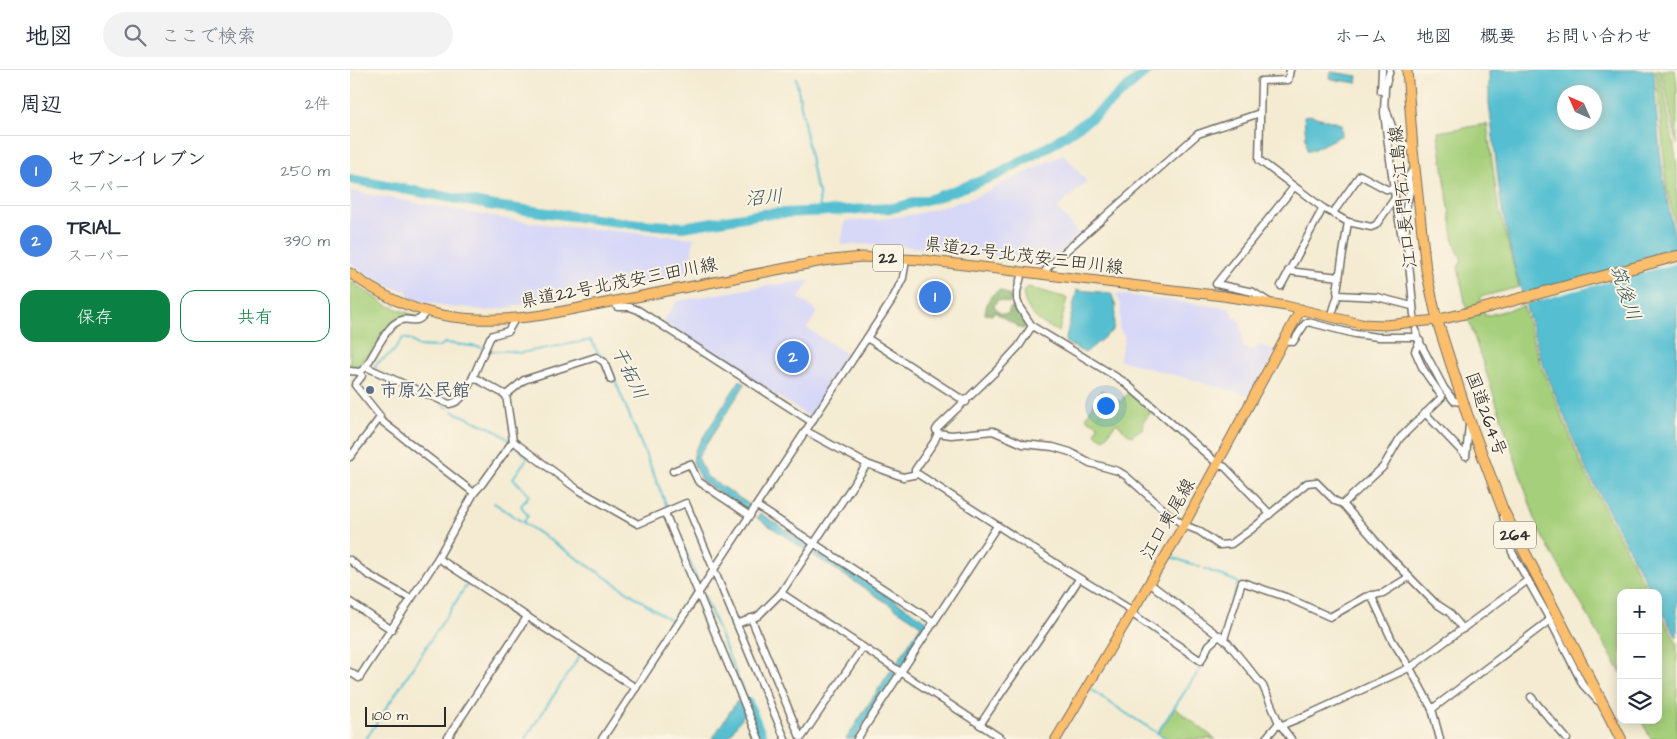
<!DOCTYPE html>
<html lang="ja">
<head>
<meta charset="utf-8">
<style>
  :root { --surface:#fff; --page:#f2f2f3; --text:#1f2937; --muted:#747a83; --line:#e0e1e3; --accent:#0b8043 }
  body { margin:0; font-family:"Architects Daughter","Klee One",sans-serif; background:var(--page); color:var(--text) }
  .controls { position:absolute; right:15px; bottom:15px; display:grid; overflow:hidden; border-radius:10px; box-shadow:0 2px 12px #0003 }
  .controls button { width:45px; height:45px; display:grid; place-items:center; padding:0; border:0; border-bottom:1px solid var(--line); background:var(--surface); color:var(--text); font:25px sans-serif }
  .compass { position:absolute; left:1207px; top:15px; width:45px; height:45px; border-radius:50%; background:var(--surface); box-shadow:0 2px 12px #0003; rotate:315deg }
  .scale { position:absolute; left:15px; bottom:12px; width:81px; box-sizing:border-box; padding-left:5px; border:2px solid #2b2b2b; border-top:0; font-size:14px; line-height:18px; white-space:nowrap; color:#2b2b2b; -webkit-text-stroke:4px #fcf5e5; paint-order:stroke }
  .you { position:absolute; left:755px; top:335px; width:18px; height:18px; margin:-12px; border:4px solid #fff; border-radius:50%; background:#1a73e8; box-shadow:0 0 0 8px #1a73e833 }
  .badge { display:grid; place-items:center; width:32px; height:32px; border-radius:50%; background:var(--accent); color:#fff; font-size:16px; font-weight:700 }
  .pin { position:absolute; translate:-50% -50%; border:2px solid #fff; box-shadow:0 1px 5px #0006 }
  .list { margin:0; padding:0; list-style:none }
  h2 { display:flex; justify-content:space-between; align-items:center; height:65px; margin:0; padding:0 20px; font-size:21px }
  h2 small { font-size:16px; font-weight:400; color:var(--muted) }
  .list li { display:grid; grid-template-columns:32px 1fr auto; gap:15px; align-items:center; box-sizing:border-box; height:70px; padding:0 20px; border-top:1px solid var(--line) }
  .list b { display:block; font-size:19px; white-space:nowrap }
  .list p { margin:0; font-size:16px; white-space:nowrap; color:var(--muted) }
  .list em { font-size:16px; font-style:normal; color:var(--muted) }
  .actions { display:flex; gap:10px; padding:15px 20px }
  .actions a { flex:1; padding:11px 0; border:1px solid var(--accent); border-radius:15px; text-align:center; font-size:18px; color:var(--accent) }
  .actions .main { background:var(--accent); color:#fff }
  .icon { flex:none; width:28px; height:28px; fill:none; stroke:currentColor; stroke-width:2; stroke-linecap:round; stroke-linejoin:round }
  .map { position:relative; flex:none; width:1327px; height:669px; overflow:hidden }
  header { display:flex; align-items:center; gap:30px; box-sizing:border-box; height:70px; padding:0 25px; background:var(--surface); border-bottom:1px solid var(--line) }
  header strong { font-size:24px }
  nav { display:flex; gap:28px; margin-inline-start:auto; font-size:18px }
  .search { width:350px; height:45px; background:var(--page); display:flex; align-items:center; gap:12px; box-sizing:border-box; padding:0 18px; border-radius:28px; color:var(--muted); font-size:19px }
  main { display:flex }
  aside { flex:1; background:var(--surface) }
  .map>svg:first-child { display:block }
</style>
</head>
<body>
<header>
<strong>地図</strong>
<div class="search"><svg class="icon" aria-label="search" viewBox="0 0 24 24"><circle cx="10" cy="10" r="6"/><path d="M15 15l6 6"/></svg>ここで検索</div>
<nav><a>ホーム</a><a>地図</a><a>概要</a><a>お問い合わせ</a></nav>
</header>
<main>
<aside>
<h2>周辺<small>2件</small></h2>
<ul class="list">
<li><span class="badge" style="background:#3f7fe0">1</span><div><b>セブン-イレブン</b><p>スーパー</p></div><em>250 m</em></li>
<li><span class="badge" style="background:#3f7fe0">2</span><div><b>TRIAL</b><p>スーパー</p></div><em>390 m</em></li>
</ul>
<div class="actions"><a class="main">保存</a><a>共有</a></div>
</aside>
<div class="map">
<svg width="1327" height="669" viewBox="0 0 1327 669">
  <rect width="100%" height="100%" fill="#fcf5e5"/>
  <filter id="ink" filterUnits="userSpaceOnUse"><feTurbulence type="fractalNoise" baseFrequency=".02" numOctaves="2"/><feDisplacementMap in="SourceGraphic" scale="10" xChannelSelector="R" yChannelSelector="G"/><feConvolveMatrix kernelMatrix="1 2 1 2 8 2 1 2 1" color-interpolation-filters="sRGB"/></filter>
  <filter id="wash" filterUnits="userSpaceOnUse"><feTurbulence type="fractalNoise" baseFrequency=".0096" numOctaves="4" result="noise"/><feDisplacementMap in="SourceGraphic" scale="20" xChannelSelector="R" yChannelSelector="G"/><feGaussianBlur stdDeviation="1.12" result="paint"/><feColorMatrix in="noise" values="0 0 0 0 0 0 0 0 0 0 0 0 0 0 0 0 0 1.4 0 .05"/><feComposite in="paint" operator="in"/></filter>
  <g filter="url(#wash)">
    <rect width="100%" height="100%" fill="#f4ebd2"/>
    <g fill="#d7d7f8">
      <path d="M714,84L737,112L707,138L730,165L698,193L589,179L522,174L491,175L495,151L523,150L566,144L623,128Z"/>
      <path d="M0,121L163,150L208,156L344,168L339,204L137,241L114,237L102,238L58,227L57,221L41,217L13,203L0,192Z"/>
      <path d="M460,210L449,228L468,242L457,258L500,286L460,347L313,252L327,231L410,217Z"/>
      <path d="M766,224L878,238L891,254L893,277L903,280L910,275L926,280L901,326L769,290L775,267L769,258L771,235Z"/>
    </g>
    <g fill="#a5cf7a" stroke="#687d52">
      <path d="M1306,0H1310L1327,94V163L1317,120Z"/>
      <path d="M1312,0H1325L1327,16V75Z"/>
      <path d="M1137,54L1148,135L1169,217L1130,227L1135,246L1173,236L1190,293L1233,398L1299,523H1271V603L1189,461L1119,251L1108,197L1112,190L1104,173L1088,62Z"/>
      <path d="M0,211L37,235L68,247L67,249L56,248L43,251L19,286H15C11,293 9,297 0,296Z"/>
      <path d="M678,217L717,228L709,262C690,253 676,244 673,222Z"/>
      <path d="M752,320L770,332L781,320L803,340L794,351L793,358L781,366L766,353L754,369L745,364L748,355L736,348L745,330Z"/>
      <path d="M1308,539L1327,573V669H1301L1291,650H1308Z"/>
      <path d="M825,638L865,669H866H818L808,663Z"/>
    </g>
    <path fill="#84b26a" stroke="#586e4a" d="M650,220L659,225L662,229L659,233L648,230L644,235L647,241L653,244H658L660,238L665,236C671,242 675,250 675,258L672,259L644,242L642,245L635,244C636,234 639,224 650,220Z"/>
    <g fill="#55bfd1" stroke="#40757e" fill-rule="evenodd">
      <path d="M1139,0H1304C1307,61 1312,116 1327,176V568L1308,535V523H1302L1235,397L1192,292L1163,192L1151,134L1139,33ZM1214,22H1244V52H1214Z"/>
      <path d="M981,2L1008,6L1007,13L980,9Z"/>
      <path d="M959,45L991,54L992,65L962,80H957L954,46Z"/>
      <path d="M727,220L761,223L766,236L763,260L735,283L715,272Z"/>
      <path d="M390,310L395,314L348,387L356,406L400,435L396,440L351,410L343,392L345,380Z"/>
      <path d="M410,443L459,475L456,480L407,448Z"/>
      <path d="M465,479L580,553L551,597L546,594L571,555L462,484Z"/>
      <path d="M541,600L547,604L504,669H496Z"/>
      <path d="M387,631L391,634L395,643L377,669H362Z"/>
    </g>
    <path fill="#f4ebd2" d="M1327,184V193L1172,235L1170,225Z"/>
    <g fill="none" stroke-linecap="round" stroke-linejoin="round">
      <g stroke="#55bfd1" stroke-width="2">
        <path d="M446,8L465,114L469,122L470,142"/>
        <path d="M25,299L26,294L43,282L53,268L61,270L68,276L88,277L95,273L130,277L140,281H159L170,283L241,270L248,283L257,291L318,439"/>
        <path d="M92,334L98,338"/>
        <path d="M102,341L145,360L159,370"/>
        <path d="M165,376L178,387L163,408L179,425L171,436L178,446L173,452"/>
        <path d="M144,433L323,552L343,521"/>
        <path d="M320,443L349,514"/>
        <path d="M821,487L850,497"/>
        <path d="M855,499L888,512L883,529"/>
        <path d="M354,525L398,633"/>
        <path d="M740,619L774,642L817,669"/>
        <path d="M807,663L848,602L853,593"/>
        <path d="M702,667L704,664"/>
        <path d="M16,669L118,513"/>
        <path d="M175,669L229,587"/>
      </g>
      <g stroke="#55bfd1" stroke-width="10">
        <path d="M0,109L145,136L276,153L333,157L412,144L543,138L584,128L647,105L701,75L744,46L798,0"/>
        <path d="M398,633L413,669"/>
      </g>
    </g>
  </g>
  <g filter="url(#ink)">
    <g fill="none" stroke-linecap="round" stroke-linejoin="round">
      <g stroke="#716e65" stroke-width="9">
        <g id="minor">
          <path d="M940,0L938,10L911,11L909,90L973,138L998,152L987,221L988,225L983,241"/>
          <path d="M1040,0L1035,17L1034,43L1045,128L1052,168L1058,180"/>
          <path d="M1031,21L1032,0"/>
          <path d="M1036,38C1041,55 1045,72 1063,79"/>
          <path d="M983,143L1010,105L1036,119L1043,120"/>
          <path d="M998,152L1021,157L1026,155L1045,128"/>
          <path d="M938,201L989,207"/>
          <path d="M672,202L667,222V230L670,238L682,256L773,311L868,394L875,397L920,444"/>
          <path d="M692,205L700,195L848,64L910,43"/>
          <path d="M931,216L973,138"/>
          <path d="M988,225L1027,227L1062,236"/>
          <path d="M264,231L267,237H280L288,240L462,352"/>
          <path d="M919,232L903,222L866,214L944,117"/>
          <path d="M1064,245L1056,162L1055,142L1060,121L1058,107L1065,97"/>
          <path d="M165,249L158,261L143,265L140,268L123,307L156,325L163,371L227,419L288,454L336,433L435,669"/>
          <path d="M682,256L669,276L646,301L588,357L586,360L588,363L601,365L643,361L673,374L703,377L720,382L740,393L768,401L776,406L820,445L834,455L849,461L869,475L881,474L902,459L957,413L966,412L985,431L993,434L1038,485L1085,533L1099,542L1113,559"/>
          <path d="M1066,260L1067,267L1094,318L1104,331L1113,332"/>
          <path d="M517,268L616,332"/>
          <path d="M935,270L943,272L955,254L958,252L1005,264L1028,267H1067"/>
          <path d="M16,297L99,334C113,332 117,319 123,307"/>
          <path d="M0,301L10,302L16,297C22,286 35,261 44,254C59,242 66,260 76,241"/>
          <path d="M10,302L12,306L5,315L30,346L29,349L124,423"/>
          <path d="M156,325L174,310L246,287L254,292L261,310"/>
          <path d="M1075,343L1116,386"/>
          <path d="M456,361L517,394L553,407L568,404L713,498L783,541"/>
          <path d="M1116,386L1119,355"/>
          <path d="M0,387L29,349"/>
          <path d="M323,401L340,394L348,411L400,446"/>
          <path d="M565,404V400L584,372L588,363"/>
          <path d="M993,434L1033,397L1050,368L1092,327L1073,299L1065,281L1070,271"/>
          <path d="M407,436L584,552"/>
          <path d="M315,443L409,669"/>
          <path d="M1153,446L1162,482L1200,550L1233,615L1248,631"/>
          <path d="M88,488L286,618"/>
          <path d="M0,490L17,504L61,529"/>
          <path d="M799,513L878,573L913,616L929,653L941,669"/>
          <path d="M431,523L652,669"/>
          <path d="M1021,525L1042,570L1060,598L1082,639"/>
          <path d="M0,532L42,560"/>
          <path d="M781,543L851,591L859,575L870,565"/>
          <path d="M401,548L450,667H452L513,577"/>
          <path d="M387,554L408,546L431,523L517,394"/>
          <path d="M874,569L892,512L936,527L980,547L1015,527L1033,523L1059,507"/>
          <path d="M0,602L9,608L88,488L124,423L132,414L163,371"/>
          <path d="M1181,627L1217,669"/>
          <path d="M630,655C662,605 698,558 729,509"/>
          <path d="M930,656L962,643L1061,597L1178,510"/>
          <path d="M97,669L177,547"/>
          <path d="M252,669L542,230L553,208L556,190"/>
          <path d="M507,669L647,456"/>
          <path d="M915,669L929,653"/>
          <path d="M1090,669L1082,639L1200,550"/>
        </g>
      </g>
      <g stroke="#716e65" stroke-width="11">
        <g id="major">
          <path d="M0,203C59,248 121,256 193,245L473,191L512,187L573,190L873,226L936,236L1011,254L1035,255L1087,250L1076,200L1063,79L1057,0"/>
          <path d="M706,669L834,455L951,239"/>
        </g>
      </g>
      <g stroke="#716e65" stroke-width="12">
        <path id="highway" d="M1271,669L1153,440L1117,344L1087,250L1113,244L1327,186"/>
      </g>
      <use href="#minor" stroke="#fff" stroke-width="6"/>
      <use href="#major" stroke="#fabe6d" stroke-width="9"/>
      <use href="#highway" stroke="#fabe6d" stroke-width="10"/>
    </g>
  </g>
  <circle fill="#5c6f8a" stroke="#fcf5e5" stroke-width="2" cx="20" cy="320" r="5"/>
  <g text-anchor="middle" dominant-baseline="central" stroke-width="4" stroke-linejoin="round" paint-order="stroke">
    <g fill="#fcf5e5" stroke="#6a6863" stroke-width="1">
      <rect x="523" y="174.5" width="30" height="27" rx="4"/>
      <rect x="1144" y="451.5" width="42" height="27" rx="4"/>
    </g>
    <g font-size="16" font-weight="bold" fill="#2b2b2b">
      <text x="538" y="188">22</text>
      <text x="1165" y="465">264</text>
    </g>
    <g font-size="18" fill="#2b2b2b" stroke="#fcf5e5">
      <text transform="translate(1053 127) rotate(-96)">江口長門石江島線</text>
      <text transform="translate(674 186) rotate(7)">県道22号北茂安三田川線</text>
      <text transform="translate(269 213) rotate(-11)">県道22号北茂安三田川線</text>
      <text transform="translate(1136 344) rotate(70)">国道264号</text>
      <text transform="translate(818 449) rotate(-60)">江口東尾線</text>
    </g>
    <g font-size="18" font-weight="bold" fill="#4e5e75" stroke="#fcf5e5" text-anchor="start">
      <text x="30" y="320">市原公民館</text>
    </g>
    <g font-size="19" font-style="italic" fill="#38575d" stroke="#fcf5e5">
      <text transform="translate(414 128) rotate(-5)">沼川</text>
      <text transform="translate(1275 223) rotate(71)">筑後川</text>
      <text transform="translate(279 303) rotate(64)">干拓川</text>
    </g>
  </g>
</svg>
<div class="controls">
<button>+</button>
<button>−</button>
<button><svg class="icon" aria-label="layers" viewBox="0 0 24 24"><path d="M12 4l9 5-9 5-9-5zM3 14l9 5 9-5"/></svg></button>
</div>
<svg class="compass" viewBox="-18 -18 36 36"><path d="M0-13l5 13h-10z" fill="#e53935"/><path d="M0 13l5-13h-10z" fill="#747a83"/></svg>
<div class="scale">100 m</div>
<div class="you"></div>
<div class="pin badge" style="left:585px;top:227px;background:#3f7fe0">1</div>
<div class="pin badge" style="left:443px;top:287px;background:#3f7fe0">2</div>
</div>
</main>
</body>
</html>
